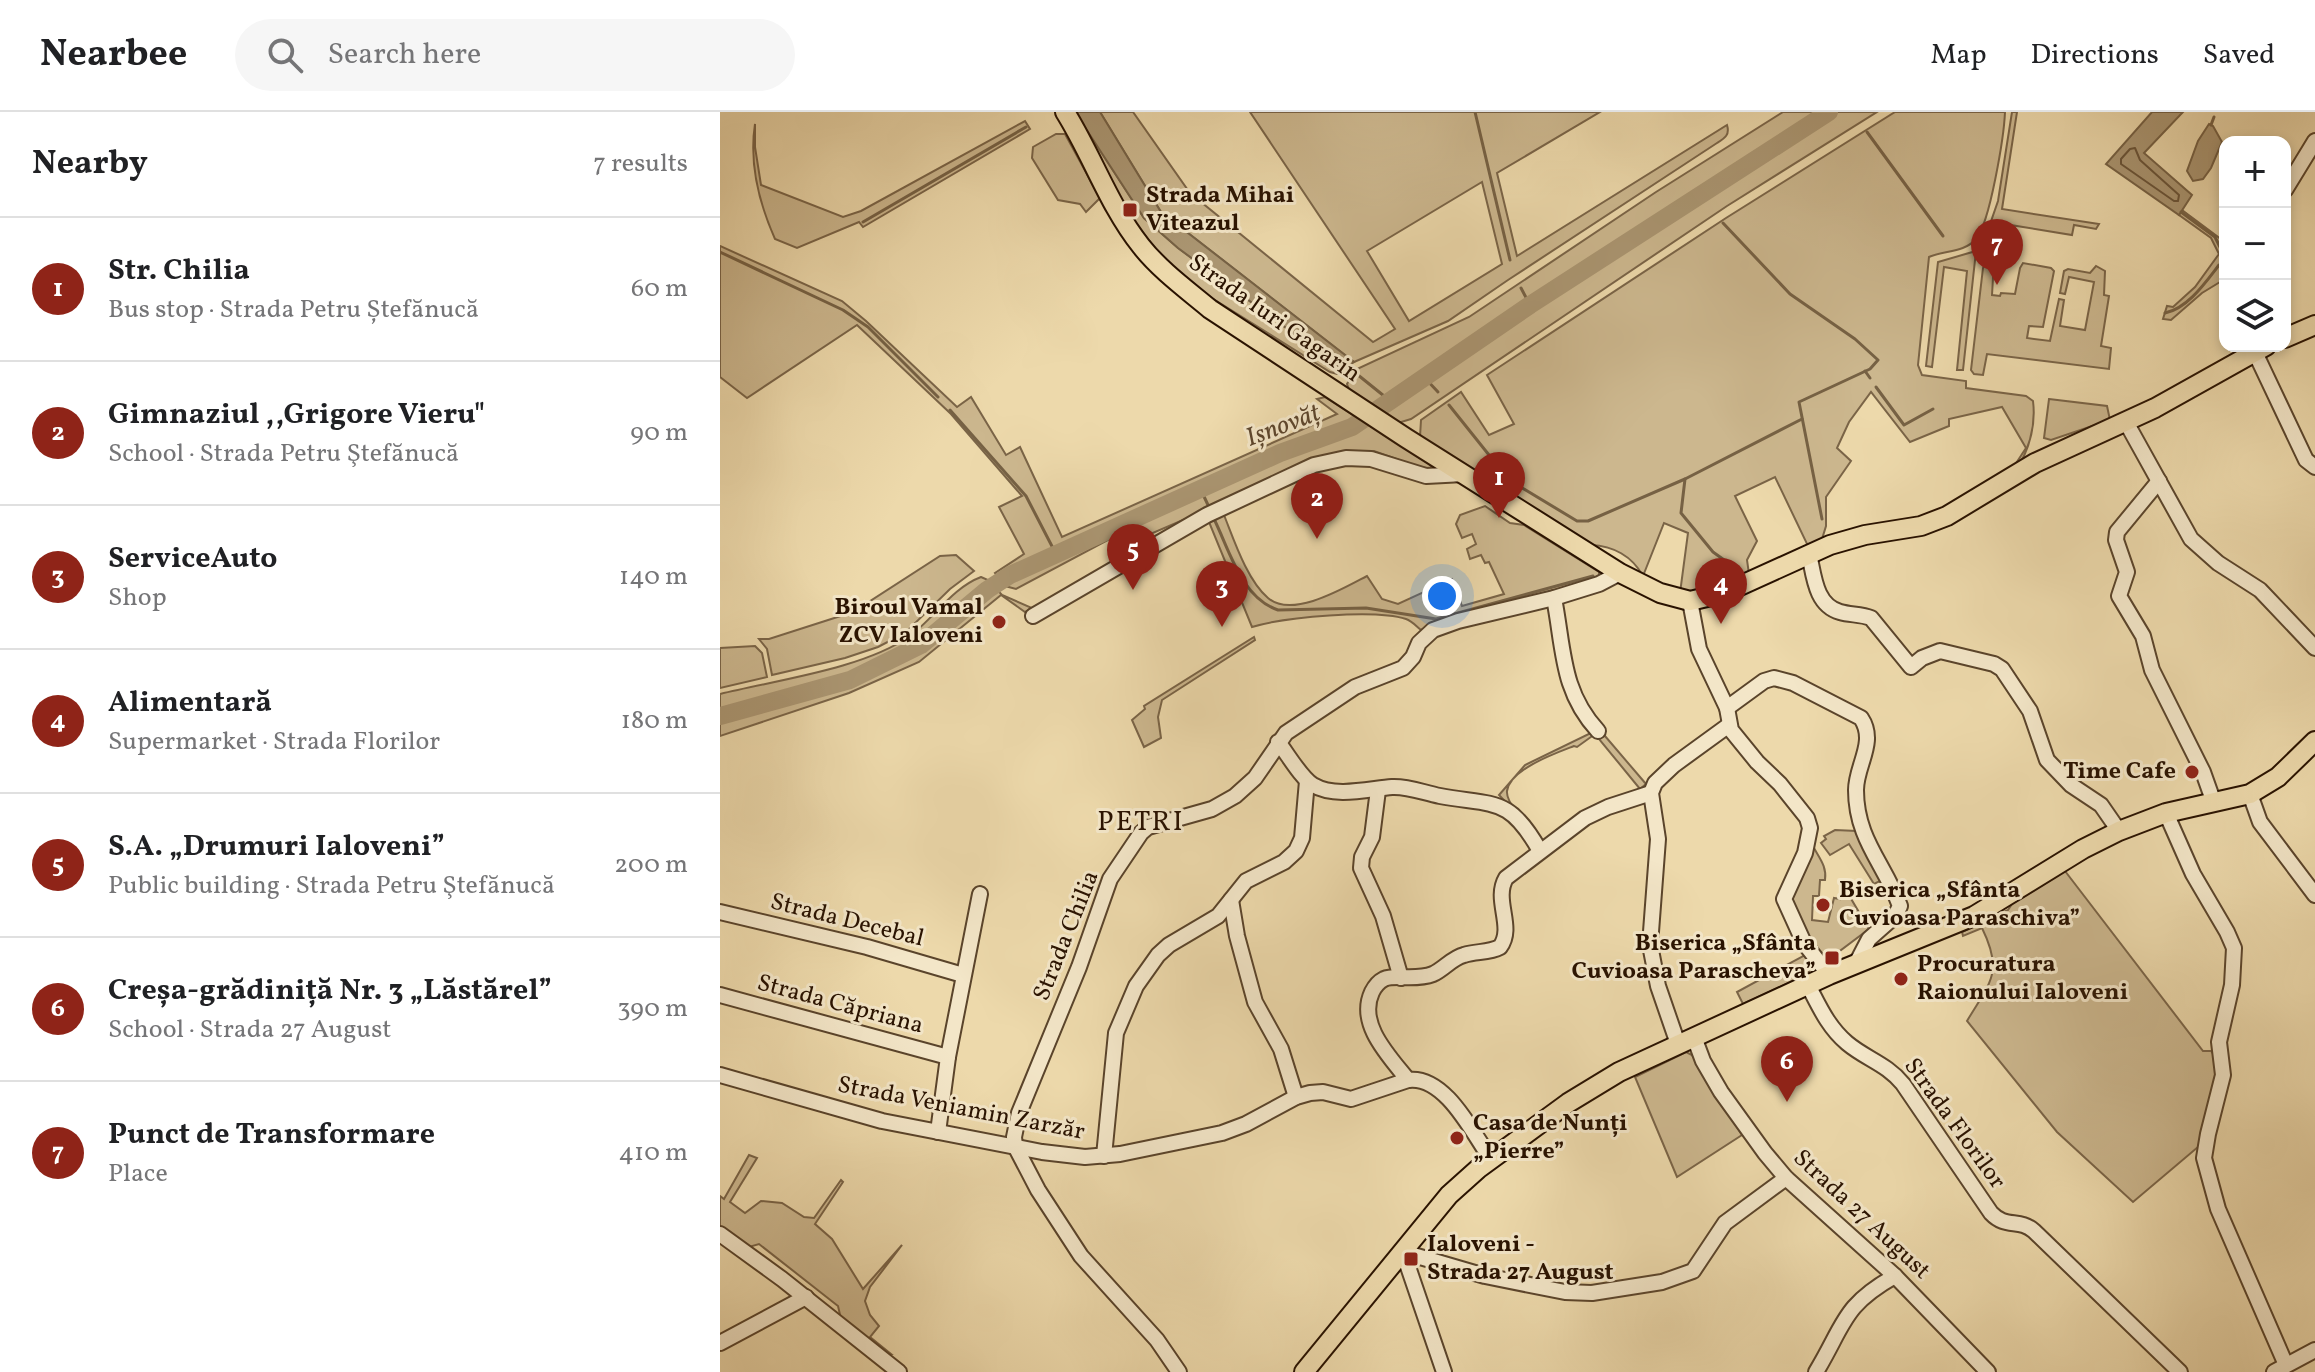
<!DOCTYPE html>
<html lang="en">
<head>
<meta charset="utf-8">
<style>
  :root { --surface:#fff; --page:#f6f6f6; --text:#202124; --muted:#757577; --line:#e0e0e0; --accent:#8f2418 }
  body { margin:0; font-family:Vollkorn,serif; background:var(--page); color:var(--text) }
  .controls { position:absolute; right:24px; top:24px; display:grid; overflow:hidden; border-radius:16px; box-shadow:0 4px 12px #0003 }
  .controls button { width:72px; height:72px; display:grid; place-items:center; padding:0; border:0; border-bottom:2px solid var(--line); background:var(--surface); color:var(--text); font:40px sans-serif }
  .you { position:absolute; left:722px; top:484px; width:28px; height:28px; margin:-20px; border:6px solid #fff; border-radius:50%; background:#1a73e8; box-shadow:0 0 0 12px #1a73e833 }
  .badge { display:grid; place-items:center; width:52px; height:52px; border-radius:50%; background:var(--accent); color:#fff; font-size:26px; font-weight:700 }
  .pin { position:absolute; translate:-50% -66px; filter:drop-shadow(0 2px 4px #0008) }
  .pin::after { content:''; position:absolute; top:42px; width:28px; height:24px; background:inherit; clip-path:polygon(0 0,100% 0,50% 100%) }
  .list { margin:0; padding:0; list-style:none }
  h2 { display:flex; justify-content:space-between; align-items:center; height:104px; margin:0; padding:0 32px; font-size:34px }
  h2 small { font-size:26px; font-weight:400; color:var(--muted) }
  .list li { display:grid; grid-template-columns:52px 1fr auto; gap:24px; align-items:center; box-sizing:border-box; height:144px; padding:0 32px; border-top:2px solid var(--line) }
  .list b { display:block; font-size:30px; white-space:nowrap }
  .list p { margin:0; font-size:26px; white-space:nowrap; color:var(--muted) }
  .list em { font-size:26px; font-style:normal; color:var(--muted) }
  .icon { flex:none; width:44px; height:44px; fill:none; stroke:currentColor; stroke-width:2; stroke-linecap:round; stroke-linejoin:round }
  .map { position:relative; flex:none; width:1595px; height:1260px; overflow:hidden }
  header { display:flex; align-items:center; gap:48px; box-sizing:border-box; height:112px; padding:0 40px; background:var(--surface); border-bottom:2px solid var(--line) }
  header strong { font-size:38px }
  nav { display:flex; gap:44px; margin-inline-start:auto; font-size:28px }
  .search { width:560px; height:72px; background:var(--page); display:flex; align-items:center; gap:20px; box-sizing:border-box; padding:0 28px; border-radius:44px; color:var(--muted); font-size:30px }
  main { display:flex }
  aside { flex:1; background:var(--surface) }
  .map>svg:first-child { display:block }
</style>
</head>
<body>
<header>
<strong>Nearbee</strong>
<div class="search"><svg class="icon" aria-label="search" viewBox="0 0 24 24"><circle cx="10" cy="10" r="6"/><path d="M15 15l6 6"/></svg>Search here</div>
<nav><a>Map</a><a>Directions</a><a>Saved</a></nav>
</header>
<main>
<aside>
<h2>Nearby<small>7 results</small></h2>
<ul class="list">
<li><span class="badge">1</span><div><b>Str. Chilia</b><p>Bus stop · Strada Petru Ștefănucă</p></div><em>60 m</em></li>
<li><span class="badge">2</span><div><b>Gimnaziul ,,Grigore Vieru&quot;</b><p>School · Strada Petru Ştefănucă</p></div><em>90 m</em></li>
<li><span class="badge">3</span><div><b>ServiceAuto</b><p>Shop</p></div><em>140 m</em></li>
<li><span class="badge">4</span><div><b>Alimentară</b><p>Supermarket · Strada Florilor</p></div><em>180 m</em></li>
<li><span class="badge">5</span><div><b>S.A. „Drumuri Ialoveni”</b><p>Public building · Strada Petru Ştefănucă</p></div><em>200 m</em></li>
<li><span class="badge">6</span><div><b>Creșa-grădiniță Nr. 3 „Lăstărel”</b><p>School · Strada 27 August</p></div><em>390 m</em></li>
<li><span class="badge">7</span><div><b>Punct de Transformare</b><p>Place</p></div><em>410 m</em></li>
</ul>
</aside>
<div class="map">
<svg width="1595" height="1260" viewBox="0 0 1595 1260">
  <rect width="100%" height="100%" fill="#edd9ab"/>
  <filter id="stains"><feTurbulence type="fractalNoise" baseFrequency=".0025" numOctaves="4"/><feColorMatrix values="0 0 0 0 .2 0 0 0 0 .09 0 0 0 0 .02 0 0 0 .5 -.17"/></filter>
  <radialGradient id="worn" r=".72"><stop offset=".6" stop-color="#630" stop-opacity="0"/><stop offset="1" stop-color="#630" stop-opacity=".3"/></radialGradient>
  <g fill="#ccb78e" stroke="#7a6447" stroke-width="2" fill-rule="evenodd">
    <path d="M380,0H413L470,81L653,230L675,217L530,0H880L777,61L797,144L1007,13C1010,23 1005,26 997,31L788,168L728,209L634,250L441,100ZM762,70L782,152L689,209L647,139Z"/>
    <path d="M1063,0H1157L1007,94L691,307L678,311L630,280L627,272L637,257L749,205L936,80Z"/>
    <path d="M1175,0H1285C1284,24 1270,111 1256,127C1244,141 1224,138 1209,145L1198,253L1202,263L1246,269V276L1306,284L1313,289C1316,313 1310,334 1299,354L1293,356L1306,336L1282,295L1229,307V314L1190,330L1151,280L1129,310L1117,336L1131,349L1106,385V414L1102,427L1088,434L1055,365L1015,384L1037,429L1027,448L1029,462L981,482L960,481L968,421L944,411L923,464C912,444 893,434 871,433L700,325L701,308L741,280L769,323L794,312L767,263L1006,106Z"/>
    <path d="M1292,0H1297L1282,97L1379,112L1376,117L1354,113L1352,123L1284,112L1281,131L1288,133L1287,140L1266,134L1268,118L1278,89Z"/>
    <path d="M305,9L310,17L143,115L139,110L77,136L55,127C39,91 29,51 35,12V35L41,73L123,105L141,99Z"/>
    <path d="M367,18L424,106L458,136L623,258L617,262L610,260L471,173L449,154L410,104L370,32Z"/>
    <path d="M336,22H345L380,86L366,100L360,92L338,88L312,46L313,35Z"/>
    <path d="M1462,98L1502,128C1508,143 1502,155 1500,170L1482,181L1451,208L1443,207L1447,194L1453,195L1475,175L1499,142L1491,126L1459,103Z"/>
    <path d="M0,134L122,189L146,209L237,295L251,285L286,343L300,335L342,425L617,302L597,287L605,285L709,352L714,357L699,355L654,339L616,342L405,433L399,422L296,477L285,474L275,461L304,442L279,395L302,384L231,302L137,213L27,286L0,265Z"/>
    <path d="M1256,139L1243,258H1237L1247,159L1224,155L1212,255L1206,254L1218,150Z"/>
    <path d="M1274,149L1272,183L1280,184L1281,181L1295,182L1300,156L1303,151L1331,156L1334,159L1323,215L1309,214L1307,226L1330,229L1339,187L1344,188L1340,214L1365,218L1374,170L1349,165L1345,182L1340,181L1344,159L1348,157L1370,161L1376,154L1385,159L1384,183L1389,184L1381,234L1391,236L1389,257L1267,242L1263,263L1254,262L1251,258L1263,156L1266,151Z"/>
    <path d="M1329,287L1387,294L1390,308L1331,328L1324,326Z"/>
    <path d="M765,394L790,411L804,413L879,460V465L875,468L717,511L701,518C696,514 692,509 686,507C654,497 565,505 532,515L489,410L504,403C514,428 527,468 548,486C572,507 624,476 647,464L662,487L678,492L732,467L742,494L784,482L769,450L765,451L761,443L750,447L747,437L756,432L752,422L742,426L736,412L740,403Z"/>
    <path d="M236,443L254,459L230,477L185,521L158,535L125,546L52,563L47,537L39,527H49L133,500L220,444Z"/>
    <path d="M261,465L268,468L282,483L312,496L305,500L281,483L199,550L129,581L0,624V582C56,568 143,557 190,524C214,506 232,476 261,465Z"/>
    <path d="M534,525L535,528L442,588L438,605L441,626L424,635L412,608L425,597L424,594Z"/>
    <path d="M35,534L42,541L47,565L0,576V536Z"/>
    <path d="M879,617L926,672L920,677L875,622L857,635L854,634C836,641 790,657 787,679C786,687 794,697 798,703L779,683L805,653Z"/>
    <path d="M1115,718L1137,719L1162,768L1154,772L1129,732L1110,743L1101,731L1106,727L1104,724Z"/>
    <path d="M1094,736C1100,747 1107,755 1105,768H1100L1099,784H1093L1092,808L1108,810L1114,786L1120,787L1124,775L1149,817L1117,841L1105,846L1087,830L1069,788Z"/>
    <path d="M1345,759L1483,939H1491L1494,943L1500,962L1478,1035L1413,1090L1337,1020L1247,909C1270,870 1284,861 1262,816L1243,824L1242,820L1288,798L1292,792Z"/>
    <path d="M1085,843L1091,855L1088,862L1023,892L1017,880Z"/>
    <path d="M966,940L972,943L1022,1023L957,1065L915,965Z"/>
    <path d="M29,1043L37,1046L10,1090L25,1101L41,1089L62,1091L84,1105L94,1106L121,1068L123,1070L95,1112L112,1127L143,1177L182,1133L150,1175L145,1189L150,1203L159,1214L150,1225L171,1242H165L121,1207L118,1194L39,1132L29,1135L0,1114V1084L4,1087Z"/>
  </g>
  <g fill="#aa9571" stroke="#766144" stroke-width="2">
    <path d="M355,0H380L441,100L634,250L623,258L458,136L424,106Z"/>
    <path d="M1432,0H1463L1424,41L1472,83L1459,103L1386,52Z"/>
    <path d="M1489,12L1493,14L1502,30L1491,56L1483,67L1473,69L1467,59L1478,29Z"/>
  </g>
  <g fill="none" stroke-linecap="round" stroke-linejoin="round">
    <path stroke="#6a5438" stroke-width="2" d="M1415,36L1420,48L1459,83L1458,89H1454L1401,52V47L1410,37Z"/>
    <g stroke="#766144" stroke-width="3">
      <path d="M755,0L790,148"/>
      <path d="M1491,13L1494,5"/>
      <path d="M1147,20L1223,124"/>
      <path d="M1461,100L1495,125L1503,141"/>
      <path d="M143,110L306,15"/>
      <path d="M1003,111L1070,182L1135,227L1158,248L1150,257L1079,290L1102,407"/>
      <path d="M0,140L123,198L148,215L218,285"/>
      <path d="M801,176L810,193"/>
      <path d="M1445,201C1468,196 1485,171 1499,153"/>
      <path d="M1145,259L1150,266"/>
      <path d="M638,263L669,288"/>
      <path d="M704,265L718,280"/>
      <path d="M1156,275L1184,313L1213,297"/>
      <path d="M729,293L789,368L857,409H868L965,367"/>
      <path d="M230,298L306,384L336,442"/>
      <path d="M480,376L488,393"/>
      <path d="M495,409C510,440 522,486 558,498L646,496L716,507L873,464"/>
      <path d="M1021,460L993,440L961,401L965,367L1082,307"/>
    </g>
    <path stroke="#aa9571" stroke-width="18" d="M0,604L130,568L201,533L267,478L290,463L560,341L632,315L810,193L1109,0"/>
    <g stroke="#5a442b" stroke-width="18">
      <g id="minor">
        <path d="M1565,78L1595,29"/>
        <path d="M1532,234L1586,348L1595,355"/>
        <path d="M1406,310L1471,427L1498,451L1540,478L1595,536"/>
        <path d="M1439,369L1397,420L1396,428L1407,460L1399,484L1423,524L1432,558L1483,660L1494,691"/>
        <path d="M1089,442C1094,463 1095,493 1120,500C1130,503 1141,502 1151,506L1191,555L1202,546L1220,539L1274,552L1282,557L1310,599L1327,648L1351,673L1381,693L1399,719"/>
        <path d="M834,486C844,537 841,579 878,619"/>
        <path d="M970,489L979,537L1007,596L1011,618L1037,650L1060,672L1087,706L1090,716L1085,741L1064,787L1084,831L1109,863"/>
        <path d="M313,504L487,403L594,353L626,346L651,347L706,364L744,362"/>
        <path d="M1007,596L1044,569L1054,566L1073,571L1141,606C1157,630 1136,653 1136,678C1136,727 1164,751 1180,794L1175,804L1149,827L1136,852"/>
        <path d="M558,630C567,641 581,666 593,673C615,686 648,677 672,675C688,674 704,681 720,684C775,694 789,684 820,739"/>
        <path d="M658,678L652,725L642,745L641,756L663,804L681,866"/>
        <path d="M1530,682L1540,710L1595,783"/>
        <path d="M1446,701L1473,762L1507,820L1514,836L1512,873L1499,930L1503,963L1488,1022L1484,1046L1498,1097L1566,1253"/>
        <path d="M511,788L517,824L535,890L561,937L576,985"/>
        <path d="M0,800L147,835L243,863"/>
        <path d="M1088,873C1099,894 1108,915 1127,931C1146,947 1167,952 1183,972L1271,1101C1286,1117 1299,1106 1314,1119L1460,1260"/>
        <path d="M0,883L228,945"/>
        <path d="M974,925L983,949L1001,980L1045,1041L1066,1066L1175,1164L1268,1260"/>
        <path d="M958,932L938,874L930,833L938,727L931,681L935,671L954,653L1009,613"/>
        <path d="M0,963L162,1009L322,1040L365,1045L400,1042L502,1021L526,1012L576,985L590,981L603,980L631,987L688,968C669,944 637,912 652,880C655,874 658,870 664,867C675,862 695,869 713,862C724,857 732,846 744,843C756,839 769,841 780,835C795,815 773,788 786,766L865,706L888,695L931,681"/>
        <path d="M688,968C725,963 752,1020 771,1047"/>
        <path d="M218,1020L228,945L260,782"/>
        <path d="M384,1044L396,921L416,874L438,843L449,833L498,804L526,769L564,750L576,739L582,726L587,669"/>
        <path d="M0,1122L62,1167L179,1260"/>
        <path d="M683,1140L765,1164L845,1180L872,1181L942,1170L973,1159L1005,1111L1066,1066"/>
        <path d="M683,1140L724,1260"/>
        <path d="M0,1231L86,1185"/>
        <path d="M459,1260L437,1228L361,1144L318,1078L295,1034L294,1025L299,1001L359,855L390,767L421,721L428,715L492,697L515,684L535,666L566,621L635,575L683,556L693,545L699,531L713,518L738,509L834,486L879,472L900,461"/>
        <path d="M1096,1260C1125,1212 1122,1194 1175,1164"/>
        <path d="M1554,1260L1595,1238"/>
      </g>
    </g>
    <g stroke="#291200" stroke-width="22">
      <g id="major">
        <path d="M345,0C372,43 389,94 421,134C440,158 466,177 490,197L686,326L900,461L940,481L970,489L1004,481L1110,433L1145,423L1201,414L1227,404L1315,351L1435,296L1546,234"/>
        <path d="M1565,226L1595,213"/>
        <path d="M584,1260L729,1083L758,1057L848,991L899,960L1109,863L1254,804L1363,737L1399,719L1446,701L1530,682L1558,665L1595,629"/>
      </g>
    </g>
    <use href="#minor" stroke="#f3e6c8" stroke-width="14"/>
    <use href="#major" stroke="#edd9ab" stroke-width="18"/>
  </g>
  <g fill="#8f2418" stroke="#f3e6c8" stroke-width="3">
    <rect x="402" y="90" width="16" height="16" rx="4"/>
    <circle cx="279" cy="510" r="8"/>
    <circle cx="1472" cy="660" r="8"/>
    <circle cx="1103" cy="793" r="8"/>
    <rect x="1104" y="838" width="16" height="16" rx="4"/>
    <circle cx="1181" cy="867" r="8"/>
    <circle cx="737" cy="1026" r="8"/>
    <rect x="683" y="1139" width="16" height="16" rx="4"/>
  </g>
  <g text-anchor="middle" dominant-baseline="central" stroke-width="6" stroke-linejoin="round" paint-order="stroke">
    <g font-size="24" font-weight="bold" fill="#291200" stroke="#f3e6c8" text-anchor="start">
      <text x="426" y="84">Strada Mihai<tspan x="426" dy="28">Viteazul</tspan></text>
      <text x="263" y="496" text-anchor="end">Biroul Vamal<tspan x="263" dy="28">ZCV Ialoveni</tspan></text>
      <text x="1456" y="660" text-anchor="end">Time Cafe</text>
      <text x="1119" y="779">Biserica „Sfânta<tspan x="1119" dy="28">Cuvioasa Paraschiva”</tspan></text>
      <text x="1096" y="832" text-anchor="end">Biserica „Sfânta<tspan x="1096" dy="28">Cuvioasa Parascheva”</tspan></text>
      <text x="1197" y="853">Procuratura<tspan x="1197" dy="28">Raionului Ialoveni</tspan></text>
      <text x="753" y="1012">Casa de Nunți<tspan x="753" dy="28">„Pierre”</tspan></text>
      <text x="707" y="1133">Ialoveni -<tspan x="707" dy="28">Strada 27 August</tspan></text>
    </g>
    <g font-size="24" fill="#291200" stroke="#f3e6c8">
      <text transform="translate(554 207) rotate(35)">Strada Iuri Gagarin</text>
      <text transform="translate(127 809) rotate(14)">Strada Decebal</text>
      <text transform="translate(347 824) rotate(-68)">Strada Chilia</text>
      <text transform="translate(120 893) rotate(15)">Strada Căpriana</text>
      <text transform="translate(241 997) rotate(11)">Strada Veniamin Zarzăr</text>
      <text transform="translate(1234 1012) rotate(54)">Strada Florilor</text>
      <text transform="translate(1141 1103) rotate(43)">Strada 27 August</text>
    </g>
    <g font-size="26" font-style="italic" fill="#5d462d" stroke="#f3e6c8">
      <text transform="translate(563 314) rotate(-21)">Ișnovăț</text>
    </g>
    <g font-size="28" letter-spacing="2" fill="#291200" stroke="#f3e6c8">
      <text x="421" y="710">PETRI</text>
    </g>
  </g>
  <rect width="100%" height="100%" filter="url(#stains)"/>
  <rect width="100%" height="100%" fill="url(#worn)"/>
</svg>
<div class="controls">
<button>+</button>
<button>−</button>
<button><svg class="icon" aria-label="layers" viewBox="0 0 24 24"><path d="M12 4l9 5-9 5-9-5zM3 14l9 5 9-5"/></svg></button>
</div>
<div class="you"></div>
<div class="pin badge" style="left:779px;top:406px">1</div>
<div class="pin badge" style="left:597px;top:427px">2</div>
<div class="pin badge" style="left:502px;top:515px">3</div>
<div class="pin badge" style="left:1001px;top:512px">4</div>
<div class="pin badge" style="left:413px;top:478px">5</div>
<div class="pin badge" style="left:1067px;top:990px">6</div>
<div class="pin badge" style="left:1277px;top:173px">7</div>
</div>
</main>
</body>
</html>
